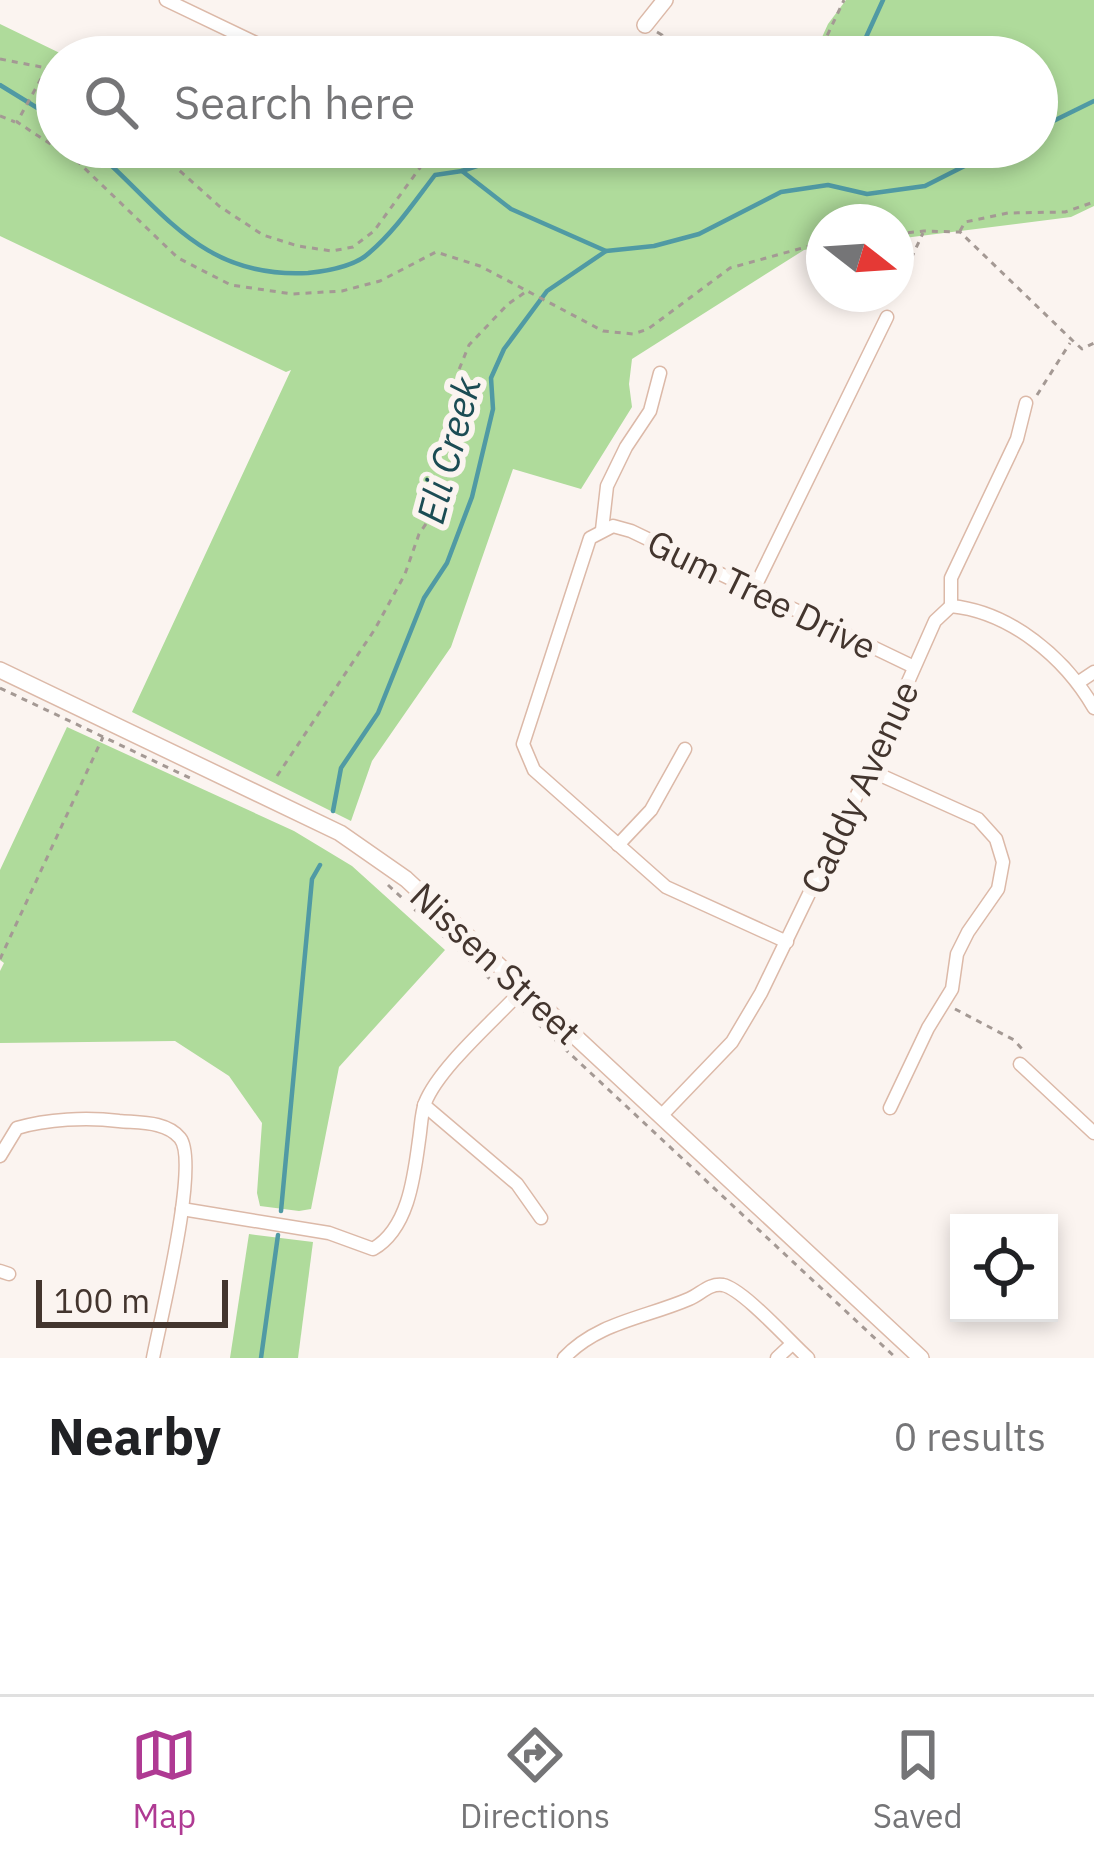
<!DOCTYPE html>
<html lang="en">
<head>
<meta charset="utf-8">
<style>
  :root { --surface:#fff; --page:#f6f6f6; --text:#202124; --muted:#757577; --line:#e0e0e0; --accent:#af3a93 }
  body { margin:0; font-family:"IBM Plex Sans",sans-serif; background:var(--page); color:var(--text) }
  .controls { position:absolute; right:36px; bottom:36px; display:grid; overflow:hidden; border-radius:0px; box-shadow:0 6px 18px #0003 }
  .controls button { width:108px; height:108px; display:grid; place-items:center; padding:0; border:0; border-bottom:3px solid var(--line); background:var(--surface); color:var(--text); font:60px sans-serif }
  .compass { position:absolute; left:806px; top:204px; width:108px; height:108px; border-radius:50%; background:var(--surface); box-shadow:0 6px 18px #0003; rotate:107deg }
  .scale { position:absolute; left:36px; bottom:30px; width:192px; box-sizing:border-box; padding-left:12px; border:6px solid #43352e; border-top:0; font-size:33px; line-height:42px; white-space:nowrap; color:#43352e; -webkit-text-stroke:9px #fbf4f0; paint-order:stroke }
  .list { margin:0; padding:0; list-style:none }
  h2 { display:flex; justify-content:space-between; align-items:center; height:156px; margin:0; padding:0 48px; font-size:51px }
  h2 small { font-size:39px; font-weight:400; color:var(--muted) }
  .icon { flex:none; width:66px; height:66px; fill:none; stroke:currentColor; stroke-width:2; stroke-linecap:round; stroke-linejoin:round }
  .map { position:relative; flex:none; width:1094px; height:1358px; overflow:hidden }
  .search { position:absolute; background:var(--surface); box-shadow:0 6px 18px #0003; left:36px; right:36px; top:36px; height:132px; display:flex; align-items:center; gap:30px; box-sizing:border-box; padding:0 42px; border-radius:66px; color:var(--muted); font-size:45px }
  .sheet { height:336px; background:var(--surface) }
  nav { display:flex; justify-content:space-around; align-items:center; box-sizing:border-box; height:168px; border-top:3px solid var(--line); background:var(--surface); font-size:33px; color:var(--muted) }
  nav a { display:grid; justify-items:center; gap:6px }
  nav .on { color:var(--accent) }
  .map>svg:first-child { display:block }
</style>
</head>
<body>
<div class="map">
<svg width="1094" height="1358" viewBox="0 0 1094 1358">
  <rect width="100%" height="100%" fill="#fbf4f0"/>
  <g fill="#afdb9b">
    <path d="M846,0H1094V206L1071,217L896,239V222H824V247L804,250L632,359L629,384L632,407L581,489L513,469L451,647L372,761L351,821L132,712L291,370L286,372L0,236V24L68,57H57V147H257L287,161L294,147H1037V57H813L828,24Z"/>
    <path d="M67,727L294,831L352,866L445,950L339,1067L311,1209L299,1211L260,1206L257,1193L262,1123L229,1076L175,1041L0,1043V971L4,963L0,960V870Z"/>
    <path d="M249,1234L313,1242L298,1358H230Z"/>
  </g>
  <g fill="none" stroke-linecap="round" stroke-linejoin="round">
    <g stroke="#509aa4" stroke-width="4.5">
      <path d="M857,57L883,0"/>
      <path d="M0,85L57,120"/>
      <path d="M1037,129L1094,101"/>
      <path d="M91,147C162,208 200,279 308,273C327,271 355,266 369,253C395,231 415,201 435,175L462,171L511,209L606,251"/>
      <path d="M462,171L516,153L558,147"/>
      <path d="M333,811L341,768L378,713L424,598L447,563L472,497L493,409L491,378L504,349L547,291L606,251L654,246L699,234L781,192L828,185L867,194L925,186L1002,147"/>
      <path d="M281,1211L312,879L320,865"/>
      <path d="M261,1358L278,1235"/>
    </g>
    <g stroke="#dcb9a8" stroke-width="15">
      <g id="minor">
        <path d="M166,0L285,57"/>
        <path d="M602,530L607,486L626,447L650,411L660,373"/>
        <path d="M754,589L887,317"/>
        <path d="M951,606V578L1017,439L1026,403"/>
        <path d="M1079,682L1094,672"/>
        <path d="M869,770L978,819L996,839L1003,862L998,889L968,932L957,954L952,989L928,1028L890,1108"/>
        <path d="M618,845L651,810L685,749"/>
        <path d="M787,942L666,887L534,770L523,744L590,538L613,526L631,531L914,667"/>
        <path d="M1020,1064L1094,1133"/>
        <path d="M424,1105L517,1184L541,1218"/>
        <path d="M661,1116L732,1042L761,993L869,770L935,621L951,606C1011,612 1065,658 1094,708"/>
        <path d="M0,1156L17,1128C47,1119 87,1117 119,1121C139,1123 166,1121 180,1138C200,1162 160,1321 153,1358"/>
        <path d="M182,1209L329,1233L373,1249C408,1229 414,1178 419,1140C421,1128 421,1114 425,1103C439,1067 497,1018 524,988"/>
        <path d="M0,1271L9,1274"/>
        <path d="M564,1358C598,1322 645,1318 689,1299C701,1294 709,1283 723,1285C743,1289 790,1342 808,1358"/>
        <path d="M777,1358L792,1344"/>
      </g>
    </g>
    <g stroke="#dcb9a8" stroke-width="18">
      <g id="tertiary">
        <path d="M645,25L665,0"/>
        <path d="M0,670L340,833L406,879L921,1358"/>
      </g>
    </g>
    <g stroke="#a49994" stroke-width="3" stroke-dasharray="6 6" stroke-linecap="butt">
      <path d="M657,32L662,35V43L668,57"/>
      <path d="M817,57L844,0"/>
      <path d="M0,59L57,70"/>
      <path d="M47,68L17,122L78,162L178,258L231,285L292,294L342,291L380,281L436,252L480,266L603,331L633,334L648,329L730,268L824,242"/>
      <path d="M0,116L15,122"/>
      <path d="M153,147L219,206L263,235L298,246L332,251L353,247L374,231L435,147"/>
      <path d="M960,231L965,222L1008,213L1065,212L1094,202"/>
      <path d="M896,234L924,231L960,232L1072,340L1082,349L1094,343"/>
      <path d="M896,291L923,233"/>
      <path d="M886,303V297L893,294"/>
      <path d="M1037,395L1070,343"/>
      <path d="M0,688L192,779"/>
      <path d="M277,776L375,629L405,574L419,534L436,509L449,482L457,434L455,399L458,372L469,345L508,304L527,291"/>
      <path d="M388,885L504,992"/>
      <path d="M0,959L103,737"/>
      <path d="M520,1007L896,1358"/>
      <path d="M955,1009L1014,1040L1023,1050"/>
    </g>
    <use href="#minor" stroke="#fff" stroke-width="12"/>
    <use href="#tertiary" stroke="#fff" stroke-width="15"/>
  </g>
  <g text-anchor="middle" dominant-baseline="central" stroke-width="12" stroke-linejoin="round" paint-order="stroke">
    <g font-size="36" fill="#43352e" stroke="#fbf4f0">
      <text transform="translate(762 594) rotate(26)">Gum Tree Drive</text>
      <text transform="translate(859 787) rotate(-65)">Caddy Avenue</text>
      <text transform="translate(496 963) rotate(43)">Nissen Street</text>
    </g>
    <g font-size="39" font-style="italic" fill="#1b4c54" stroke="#fbf4f0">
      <text transform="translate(448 450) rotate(-75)">Eli Creek</text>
    </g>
  </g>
</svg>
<div class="controls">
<button><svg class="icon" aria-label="locate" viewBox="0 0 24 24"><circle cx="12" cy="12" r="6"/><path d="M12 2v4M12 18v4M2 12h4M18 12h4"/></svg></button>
</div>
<svg class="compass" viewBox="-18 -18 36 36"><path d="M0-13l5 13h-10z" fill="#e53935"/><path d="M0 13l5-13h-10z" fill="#757577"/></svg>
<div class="scale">100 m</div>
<div class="search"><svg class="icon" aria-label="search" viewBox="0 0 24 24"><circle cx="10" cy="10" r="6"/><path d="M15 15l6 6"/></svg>Search here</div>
</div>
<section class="sheet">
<h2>Nearby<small>0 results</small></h2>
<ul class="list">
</ul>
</section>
<nav>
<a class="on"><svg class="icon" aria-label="map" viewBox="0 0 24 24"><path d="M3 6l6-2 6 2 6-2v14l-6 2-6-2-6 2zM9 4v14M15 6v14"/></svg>Map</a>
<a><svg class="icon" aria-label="directions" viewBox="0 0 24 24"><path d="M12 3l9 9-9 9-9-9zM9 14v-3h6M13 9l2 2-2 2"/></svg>Directions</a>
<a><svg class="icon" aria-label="saved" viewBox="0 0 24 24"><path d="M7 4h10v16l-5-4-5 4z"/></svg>Saved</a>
</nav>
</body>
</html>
